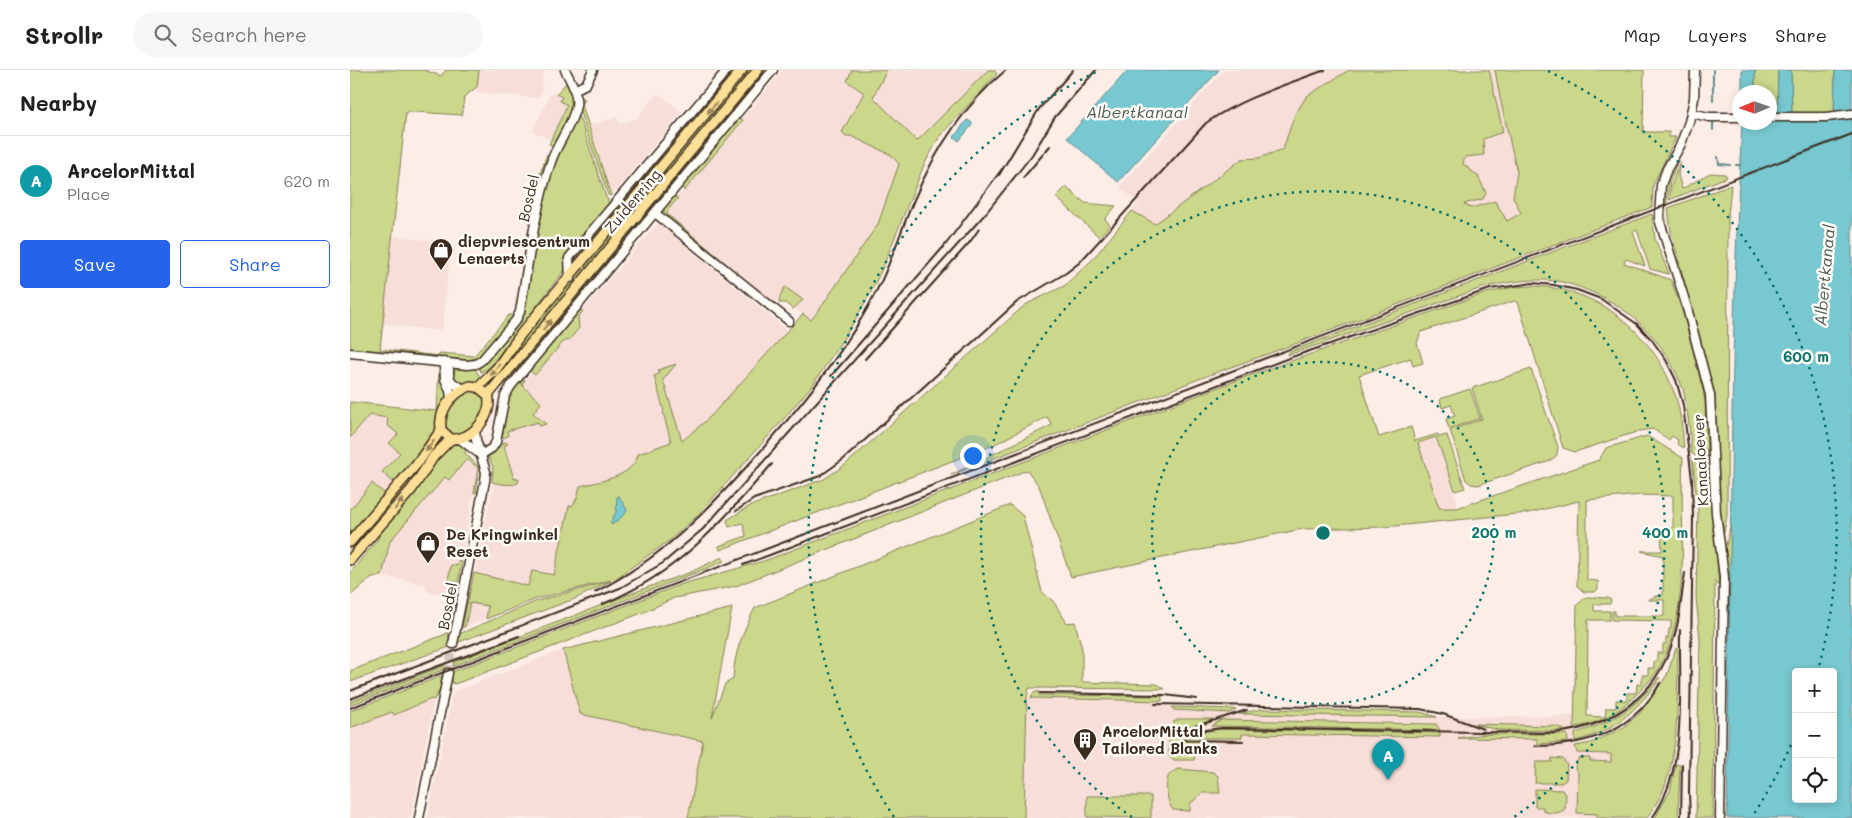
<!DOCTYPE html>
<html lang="en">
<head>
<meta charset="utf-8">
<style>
  :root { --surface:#fff; --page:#f6f6f6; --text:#202124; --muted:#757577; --line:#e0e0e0; --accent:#2563eb }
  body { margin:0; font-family:Mali,sans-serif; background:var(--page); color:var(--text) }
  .controls { position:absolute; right:15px; bottom:15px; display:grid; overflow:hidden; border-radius:5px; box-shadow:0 2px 8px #0003 }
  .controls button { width:45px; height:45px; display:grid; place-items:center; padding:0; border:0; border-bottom:1px solid var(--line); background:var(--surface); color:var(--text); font:25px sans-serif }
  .compass { position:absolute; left:1382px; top:15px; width:45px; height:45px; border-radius:50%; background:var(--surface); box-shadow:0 2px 8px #0003; rotate:268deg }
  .you { position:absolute; left:622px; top:385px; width:18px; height:18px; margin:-12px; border:4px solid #fff; border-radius:50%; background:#1a73e8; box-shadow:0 0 0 8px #1a73e833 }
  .badge { display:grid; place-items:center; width:32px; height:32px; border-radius:50%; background:var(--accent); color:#fff; font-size:16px; font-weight:700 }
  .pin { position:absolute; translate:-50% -41px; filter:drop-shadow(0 1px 2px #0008) }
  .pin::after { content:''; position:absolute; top:26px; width:18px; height:15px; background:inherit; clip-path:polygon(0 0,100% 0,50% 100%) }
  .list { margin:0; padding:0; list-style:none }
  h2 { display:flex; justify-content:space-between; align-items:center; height:65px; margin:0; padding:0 20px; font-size:21px }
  h2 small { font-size:16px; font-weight:400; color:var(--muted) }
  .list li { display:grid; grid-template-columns:32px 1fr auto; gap:15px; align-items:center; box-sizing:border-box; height:90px; padding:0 20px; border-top:1px solid var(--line) }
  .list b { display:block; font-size:19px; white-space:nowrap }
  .list p { margin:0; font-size:16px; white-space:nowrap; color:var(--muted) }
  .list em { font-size:16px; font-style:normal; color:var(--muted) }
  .actions { display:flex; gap:10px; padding:15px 20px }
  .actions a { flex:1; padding:11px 0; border:1px solid var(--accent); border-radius:5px; text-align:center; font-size:18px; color:var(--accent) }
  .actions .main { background:var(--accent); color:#fff }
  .icon { flex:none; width:28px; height:28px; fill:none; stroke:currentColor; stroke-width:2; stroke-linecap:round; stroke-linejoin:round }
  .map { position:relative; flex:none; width:1502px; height:748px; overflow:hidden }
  header { display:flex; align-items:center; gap:30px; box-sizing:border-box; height:70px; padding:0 25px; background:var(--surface); border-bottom:1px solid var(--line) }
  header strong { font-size:24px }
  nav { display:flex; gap:28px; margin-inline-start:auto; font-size:18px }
  .search { width:350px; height:45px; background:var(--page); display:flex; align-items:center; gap:12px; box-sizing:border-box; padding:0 18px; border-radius:28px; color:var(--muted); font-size:19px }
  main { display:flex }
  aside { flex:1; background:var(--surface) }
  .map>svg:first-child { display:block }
</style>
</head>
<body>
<header>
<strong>Strollr</strong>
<div class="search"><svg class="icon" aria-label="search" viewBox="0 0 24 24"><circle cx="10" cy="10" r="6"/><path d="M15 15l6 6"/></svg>Search here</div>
<nav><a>Map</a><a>Layers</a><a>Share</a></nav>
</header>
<main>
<aside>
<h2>Nearby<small></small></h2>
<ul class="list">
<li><span class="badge" style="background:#0f9aa8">A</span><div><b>ArcelorMittal</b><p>Place</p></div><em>620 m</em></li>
</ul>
<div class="actions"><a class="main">Save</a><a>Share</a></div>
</aside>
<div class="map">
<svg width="1502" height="748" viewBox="0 0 1502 748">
  <rect width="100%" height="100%" fill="#fcede7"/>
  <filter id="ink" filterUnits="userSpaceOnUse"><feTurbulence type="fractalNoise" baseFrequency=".02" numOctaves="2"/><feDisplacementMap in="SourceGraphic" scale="10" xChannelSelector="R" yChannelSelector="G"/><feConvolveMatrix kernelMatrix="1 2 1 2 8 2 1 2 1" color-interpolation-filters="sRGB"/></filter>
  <g filter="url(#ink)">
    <g fill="#f7ded8">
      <path d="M129,0H193L191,24L187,28L127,22Z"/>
      <path d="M433,0H638L567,71L523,27L501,66L541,85L549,94L528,154L461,250L435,231H422L317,144L318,140L331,124Z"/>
      <path d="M874,0H1145L1164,90L1182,91L1164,127L1171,144L1157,151L675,235L714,216L742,190L789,133L770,117Z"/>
      <path d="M204,23L212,27L217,35L201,70L183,61L200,24Z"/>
      <path d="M308,23L332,42L261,126L238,56L267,47L270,54L286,49Z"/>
      <path d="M308,153L438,261L360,347L332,371L313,310L310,304L304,306L321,372L288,384L284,394L275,402L257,409L230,416L227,428L222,437H219L204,505L179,516L125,503L153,368L158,366L156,361L188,352L195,354L183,343L191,333L172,314L182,302L185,305L213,272L219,270L229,258L228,247L233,241Z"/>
      <path d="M42,166L101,173L92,261L32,254Z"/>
      <path d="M19,345L38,348L37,355L48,364L50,383L42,411H45L34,426L22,413L0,440V368Z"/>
      <path d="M1086,367L1107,431V438H1088L1068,373Z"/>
      <path d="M113,385L128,398L104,527L76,521L77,515L32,506L40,471Z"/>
      <path d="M120,533L138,536L136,549L115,557Z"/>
      <path d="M213,580L230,644L354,671L338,748H78L103,622Z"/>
      <path d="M677,628L812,631L824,640L833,641L889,644L1087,647L1225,646V680L1233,683L1261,684L1262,692L1240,691V688H1230L1226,692L1225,698L1247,744V748H674Z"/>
      <path d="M81,629L84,630L61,748H0V658L42,642L44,645Z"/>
    </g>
    <g fill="#cbd78a" stroke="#838054">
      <path d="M0,0H74L91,6L96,0H129L127,17L114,27L112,45L65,42H56L30,279L89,286L90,283L124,286L159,245H162L163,249L132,286L119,290L0,278Z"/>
      <path d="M383,0H387L223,198L222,194Z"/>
      <path d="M397,0H403L141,315L138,312L164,277L269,154Z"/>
      <path d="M412,0H416L168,299L151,318L147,319Z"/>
      <path d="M502,0H537L523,27L567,71L638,0H644L647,4L590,66L574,95L532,199L520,224L499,260L464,313L432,351L347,446L320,470L265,509L186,529L136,549L138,536L120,533L115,557H112L124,503L178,516L182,501L204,505L219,436H222L227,428L230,416C246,412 271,409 283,395C286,392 287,387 288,384L321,372L313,342L314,341L304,306L309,304L308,300L326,294L313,310L332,371L360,347L453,244L461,250L469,240L528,154L549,94L541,85L501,66H496L492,62L514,23L497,11Z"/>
      <path d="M999,0H1139L1153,62L1133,69L1134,85L1115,87L1113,94L1128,106L1136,123L1133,129L1114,134L1121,138L1145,131L1157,151L1171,143L1163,127L1167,102L1150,28L1145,0H1294L1293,62H1319V67H1326L1303,115L1302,137L942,275L862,304L601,405L702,355L697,347L641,376L370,480L369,476L396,466L393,453L379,457L377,450L400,436L474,409L495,395L675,235L714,216L742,190L782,141L805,154L892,89L909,88L933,79L945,44L957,26Z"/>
      <path d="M1405,0H1428V51H1420V22H1405Z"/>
      <path d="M1441,0H1485L1484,50L1442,51Z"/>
      <path d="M217,12L223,27V38L205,76L199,74L217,35L210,31L212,27L206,24Z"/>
      <path d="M229,26L235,29L232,35L261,126L258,125L231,45L228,40Z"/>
      <path d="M226,44L230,49L256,127L260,134L213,190L217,193L216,198L145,290L139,298L131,302L129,298L142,285L172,248L195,120L205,90Z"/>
      <path d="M389,48L393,50L334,121L332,116Z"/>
      <path d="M1335,71L1320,112L1315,142L1318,164L1337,228C1328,198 1308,155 1312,124C1315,105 1326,88 1335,71Z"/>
      <path d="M197,84L200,86L184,147H182L189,107Z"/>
      <path d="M1330,91L1328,105L1332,119L1360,103L1375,104L1377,107L1319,130L1321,117Z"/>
      <path d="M1381,115L1378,147L1377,445L1374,462L1371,463L1365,325L1321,162L1318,138Z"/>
      <path d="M716,117L735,133L766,136L755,149L760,155L749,167L706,127Z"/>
      <path d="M326,127L328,128L318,140L317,144L379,196L378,198L314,145V138L322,128Z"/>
      <path d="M1302,144L1305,169L1319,204L1300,199L1287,160L1283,162L1295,196L1276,189L1274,193L1321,210L1334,246L1353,320L1355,332L1357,386L1351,389L1341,383C1340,362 1338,340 1333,319C1331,313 1328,307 1325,301C1303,255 1261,224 1212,212C1187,207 1157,212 1132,218L938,285L939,282Z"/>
      <path d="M1184,216C1248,218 1303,263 1324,322C1331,340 1332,359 1334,378L1327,374L1328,370L1322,366L1319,370L1303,359L1289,361L1225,382L1213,378L1168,232L1164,231L1071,262L1067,273L1073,293L1063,296L1061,288L1009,305L1029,367L1061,357L1065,371L1088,364L1089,367L1097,365L1115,418L1105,421L1086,367L1068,373L1089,438H1107L1249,390L1256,378L1297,366L1333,388C1329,454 1343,538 1309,598C1303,608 1295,616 1287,624C1271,641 1248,655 1224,657L1227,535L1236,527L1258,528L1261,530L1260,534H1244V541H1260V550H1238L1237,646L1255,647L1256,638H1266V630H1277V623H1286L1287,614H1292V605H1298V598H1304V591L1307,590V583H1313V574H1316V568H1318L1319,559H1321V551L1262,550V541H1265V546H1314V530H1298L1306,526L1313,525V486L1291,481H1312L1311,459L1323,458V426L1291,425L1237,430V510L1248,511V519L1245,522H1234L1227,516L1229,431L1178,443L1034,457L952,459L721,507L689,416L677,400L386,516L324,528L292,543L110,612L104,614L102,612V602L332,514L414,491L898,306L1136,223L1164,217Z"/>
      <path d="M435,217L453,230L443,239L435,233H429L430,226Z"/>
      <path d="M230,239L233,241L228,247L229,258L219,270L213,272L185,305L179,300Z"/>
      <path d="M89,298L92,300L99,322L88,359L73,382L45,411H42L32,402L50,383L39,373L48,364L37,355L38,348L19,345L0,368V332L87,341Z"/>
      <path d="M106,298L125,299L133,311C122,316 110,317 103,307Z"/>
      <path d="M1181,299L1208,377L1207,385L1200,391L1128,415L1121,414L1116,410L1100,360L1132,349L1122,318Z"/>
      <path d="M170,310H175L172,315L191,333L183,343L196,354L189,356L188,352L157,361L158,366L153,368L151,367L159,327Z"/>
      <path d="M1120,319L1130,348L1099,359L1096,349L1105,346L1101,335L1092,338L1090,329Z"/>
      <path d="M120,321C152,322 124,364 103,364C82,353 107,329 120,321Z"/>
      <path d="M92,365L97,370L61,416L0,486V477Z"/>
      <path d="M108,372L116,375L115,383L129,397L126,423H124L128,398L117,389L99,410L95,407L40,471L32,506L22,507L0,526V503L28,469L29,461L93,379L104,373Z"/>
      <path d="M156,372L158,374L154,376L164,409L169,408L168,413C160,416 151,414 142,412L143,397L138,387L148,375Z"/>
      <path d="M1342,389L1358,402L1359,424L1362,429L1369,517L1365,511L1363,748H1346L1350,570L1346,527L1348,439Z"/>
      <path d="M22,413L34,423V426L0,467V440Z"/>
      <path d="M660,435L673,446L692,522L703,531L717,553L725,552L732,579V612L807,614L815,619L679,618L677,628L674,748H338L353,671L230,644L213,580L382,538L362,648L375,614L383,609C384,583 393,561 405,538Z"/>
      <path d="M1382,448L1380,533H1377V505L1375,480Z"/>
      <path d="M372,487L374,491L350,501L103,596L104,592L301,516L341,502Z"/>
      <path d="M108,491L112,492L107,517L106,512L98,510L101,495L107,496Z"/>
      <path d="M261,511L227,528L106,573L109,564L187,531Z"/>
      <path d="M101,541L98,562L100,573L99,577L0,612V601L96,564Z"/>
      <path d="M1326,578L1328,579C1327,624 1330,679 1313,721C1309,730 1303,739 1297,748H1247V744L1227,743L1228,703L1225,698L1226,692L1230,688H1240V691L1261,692V684L1227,683L1225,676L1241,673L1274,657L1290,643L1317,605Z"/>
      <path d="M96,595L95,599L0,635V632Z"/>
      <path d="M94,605L92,615L84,630L81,629L44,645L42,642L0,658V641Z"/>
      <path d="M1309,607V610C1285,642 1265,661 1225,671V663C1265,651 1283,640 1309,607Z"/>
      <path d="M688,621L689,625L812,626V631L681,628L682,624Z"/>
      <path d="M822,637L884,639L886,640L879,643L824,640Z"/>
      <path d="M911,639L1070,642L1087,647L889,644Z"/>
      <path d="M830,649H863L851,654L827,658L823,652Z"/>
      <path d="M871,650L1081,654H1086L1090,660L862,656Z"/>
      <path d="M1124,654L1205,656L1214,659L1207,661L1148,660Z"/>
      <path d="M871,659L1090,663V667L892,664V668H832L833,671L848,672L844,690H824L819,686V667L822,663L832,662L833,665Z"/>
      <path d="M1135,664H1217L1218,672L1187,674V669L1108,668Z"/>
      <path d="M1202,688L1213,689L1217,695L1216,710L1211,713H1185L1186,692H1202Z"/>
      <path d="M1326,694L1330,695L1328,748H1305L1320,721Z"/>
      <path d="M828,699L863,702L868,706L870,723H852L840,734V741L823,740C817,733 815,715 818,707C820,703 824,701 828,699Z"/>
      <path d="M1185,719L1212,720L1216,726L1215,739C1209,744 1201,744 1193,741V737H1185Z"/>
      <path d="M737,726H801V748L737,747Z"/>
    </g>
    <g fill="#77c8d0" stroke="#5f8989" fill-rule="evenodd">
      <path d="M778,0H869L768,112L717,68Z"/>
      <rect x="1392" y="0" width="13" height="22"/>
      <path d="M1428,0H1441L1442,51L1484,50L1485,0H1502V748H1377C1381,516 1379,284 1392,53L1420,52V51L1427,50ZM1446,602H1483V729H1446Z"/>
      <path d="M618,50L622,53V55L609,71L604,67L616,51Z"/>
      <path d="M269,426L277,440L275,444L262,455L260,453L266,442L267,427Z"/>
    </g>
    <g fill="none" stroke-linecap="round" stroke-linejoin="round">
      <g stroke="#5f8989" stroke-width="2">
        <path d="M1363,31V0"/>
        <path d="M1363,53V60"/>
        <path d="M1368,87L1369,94L1380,95"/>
        <path d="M1386,95H1390"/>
      </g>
      <path stroke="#d5c6bf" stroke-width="8" stroke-dasharray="8 4" stroke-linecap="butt" d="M98,603L103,574"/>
      <g stroke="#3b2a1e" stroke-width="11">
        <g id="minor">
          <path d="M1345,0L1344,29L1339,52L1330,76L1317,99L1311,115L1309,149L1336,234L1360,325L1366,443L1374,507L1370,748"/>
          <path d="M224,20L236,14L243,0"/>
          <path d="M1341,43L1359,47H1390"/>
          <path d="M1420,47H1476L1502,44"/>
          <path d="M305,143L439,251"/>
          <path d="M220,208L219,188L377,0"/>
          <path d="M0,283L117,295L126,294L132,290L166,250L170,242C178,194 185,138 201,92C207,73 222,56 226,36C228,23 221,11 215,0"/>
          <path d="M94,292L95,309L100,321L101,328"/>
          <path d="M99,300C98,311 104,315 113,318"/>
          <path d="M110,369L131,385"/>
          <path d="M131,385L142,378L146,372L155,326L161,316L423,0"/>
          <path d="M103,574L135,411L136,402L126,370L125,360"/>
          <path d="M69,748L98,603"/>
        </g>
      </g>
      <g stroke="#3b2a1e" stroke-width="12">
        <g id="major">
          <path d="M120,316L128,317L138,325C144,345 122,371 101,369L91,360C88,340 102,323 120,316Z"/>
          <path d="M128,317L147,298L171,264L392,0"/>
          <path d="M138,325L408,0"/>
          <path d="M0,472L69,391L91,360"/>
          <path d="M0,490L62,419L84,386L101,369"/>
        </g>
      </g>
      <use href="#minor" stroke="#fdfcf7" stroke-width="8"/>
      <use href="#major" stroke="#fbdf96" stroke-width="9"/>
      <g stroke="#3b2a1e" stroke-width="2">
        <path d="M649,105L689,39L723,0"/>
        <path d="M673,108L700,76"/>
        <path d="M515,289L620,172L629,159"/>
        <path d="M481,306L596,174L652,99"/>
        <path d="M386,441L404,429L470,406L494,389L667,232L716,203L729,193L856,53C892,28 935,15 975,0"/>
        <path d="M393,495L939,288L1140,219L1183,213L1204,215L1227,220L1251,229L1287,254L1302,270L1316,290L1326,310L1333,335L1342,410L1343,447L1339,723L1340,748"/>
        <path d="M245,522C313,488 358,440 408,384C455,331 500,276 531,212C543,186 552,158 563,132C584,82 614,35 656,0"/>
        <path d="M253,534C331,502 369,454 422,394"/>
        <path d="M0,621L270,518L313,493L353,459L636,143L682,85L705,47L746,0"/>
        <path d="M690,623L815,625L847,629"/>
        <path d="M0,629L169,566"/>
        <path d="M805,634L1070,639L1093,644L1133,659"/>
        <path d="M0,638L1502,64"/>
        <path d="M805,660L840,658L897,640"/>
        <path d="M840,662L872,658L1204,663C1269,656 1313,620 1327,556C1331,539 1332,520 1335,503"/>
        <path d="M834,670L893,671"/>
        <path d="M1185,676C1236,676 1284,661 1310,613"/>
        <path d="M1302,748C1338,699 1329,619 1330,560"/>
        <path d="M1331,748L1332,694"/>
      </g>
    </g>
    <defs><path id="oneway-solid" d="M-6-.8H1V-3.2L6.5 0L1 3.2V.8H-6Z" transform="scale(1.25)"/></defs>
    <g fill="#9b845a">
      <use href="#oneway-solid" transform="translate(362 38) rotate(130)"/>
      <use href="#oneway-solid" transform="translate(197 255) rotate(-50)"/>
      <use href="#oneway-solid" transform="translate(145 300) rotate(130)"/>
      <use href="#oneway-solid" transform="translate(80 376) rotate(128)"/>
      <use href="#oneway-solid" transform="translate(49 434) rotate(-51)"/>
    </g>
  </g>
  <g fill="none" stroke="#0f766e" stroke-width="2.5" stroke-dasharray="2.5 5">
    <circle cx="973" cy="463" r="171"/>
    <path d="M782 747A342 342 0 1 1 1164 747"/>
    <path d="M1444 668A514 514 0 0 1 1402 747M544 747A514 514 0 0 1 748 1M1198 1A514 514 0 0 1 1468 600"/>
  </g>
  <defs>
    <g id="shop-pin" transform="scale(1.25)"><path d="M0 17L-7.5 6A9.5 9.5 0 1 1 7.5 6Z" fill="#3b2a1e" stroke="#fdfcf7"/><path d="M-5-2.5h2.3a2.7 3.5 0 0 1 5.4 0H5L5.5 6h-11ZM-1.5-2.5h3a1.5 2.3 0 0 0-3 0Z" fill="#fff"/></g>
    <g id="building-pin" transform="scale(1.25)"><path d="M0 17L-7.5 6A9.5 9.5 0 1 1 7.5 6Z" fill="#3b2a1e" stroke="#fdfcf7"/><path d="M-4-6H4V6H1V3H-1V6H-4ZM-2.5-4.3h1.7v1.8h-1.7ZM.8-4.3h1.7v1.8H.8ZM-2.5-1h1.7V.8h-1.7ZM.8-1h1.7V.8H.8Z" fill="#fff"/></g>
  </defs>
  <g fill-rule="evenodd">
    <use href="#shop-pin" x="91" y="180"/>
    <use href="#shop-pin" x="78" y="473"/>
    <use href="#building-pin" x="735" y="670"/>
  </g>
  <g text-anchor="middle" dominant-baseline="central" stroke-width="5" stroke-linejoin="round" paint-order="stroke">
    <g font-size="15" fill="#3b2a1e" stroke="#fdfcf7">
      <text transform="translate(178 128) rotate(-77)">Bosdel</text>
      <text transform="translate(282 131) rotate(-50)">Zuiderring</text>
      <text transform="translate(1350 390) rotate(-93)">Kanaaloever</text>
      <text transform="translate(97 536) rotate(-79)">Bosdel</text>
    </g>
    <g font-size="15" font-weight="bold" fill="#3b2a1e" stroke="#fdfcf7" text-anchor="start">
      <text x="108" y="171">diepvriescentrum<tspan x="108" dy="17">Lenaerts</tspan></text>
      <text x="96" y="464">De Kringwinkel<tspan x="96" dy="17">Reset</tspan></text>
      <text x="752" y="661">ArcelorMittal<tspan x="752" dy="17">Tailored Blanks</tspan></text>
    </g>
    <g font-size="16" font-style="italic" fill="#4d5953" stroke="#fdfcf7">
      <text x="787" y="41">Albertkanaal</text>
      <text transform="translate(1474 205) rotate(-85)">Albertkanaal</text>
    </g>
  </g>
  <circle cx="973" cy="463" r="8" fill="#0f766e" stroke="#fdfcf7" stroke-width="2.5"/>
  <g font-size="15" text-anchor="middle" font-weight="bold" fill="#0f766e" stroke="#fdfcf7" stroke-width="5" stroke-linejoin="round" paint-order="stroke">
    <text x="1456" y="292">600 m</text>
    <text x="1144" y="468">200 m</text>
    <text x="1315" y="468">400 m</text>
  </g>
</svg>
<div class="controls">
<button>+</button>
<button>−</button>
<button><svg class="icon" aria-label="locate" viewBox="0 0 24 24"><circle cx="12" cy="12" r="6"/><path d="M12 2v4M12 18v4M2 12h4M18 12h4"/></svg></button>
</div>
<svg class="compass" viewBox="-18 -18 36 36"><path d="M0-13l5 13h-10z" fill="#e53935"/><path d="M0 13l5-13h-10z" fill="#757577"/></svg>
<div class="you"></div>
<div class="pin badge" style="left:1038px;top:710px;background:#0f9aa8">A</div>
</div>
</main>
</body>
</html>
